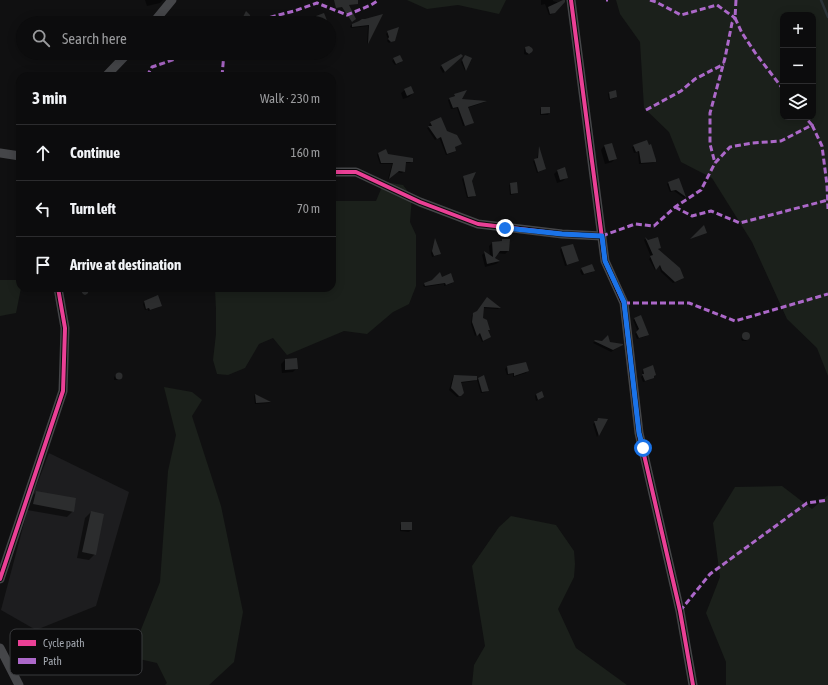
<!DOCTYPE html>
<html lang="en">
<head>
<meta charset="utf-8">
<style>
  :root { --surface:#0c0c0d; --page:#151516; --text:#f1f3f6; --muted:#9a9b9d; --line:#2c2c2e }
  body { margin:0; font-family:"Asap Condensed",sans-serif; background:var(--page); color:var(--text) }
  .controls { position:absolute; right:12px; top:12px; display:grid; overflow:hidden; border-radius:8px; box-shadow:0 2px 10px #0003 }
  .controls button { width:36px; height:36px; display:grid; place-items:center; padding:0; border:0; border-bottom:1px solid var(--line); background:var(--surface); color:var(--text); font:20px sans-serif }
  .stop { position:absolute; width:12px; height:12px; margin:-9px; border:3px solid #1a73e8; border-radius:50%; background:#fff }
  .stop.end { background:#1a73e8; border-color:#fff; box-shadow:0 1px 4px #0008 }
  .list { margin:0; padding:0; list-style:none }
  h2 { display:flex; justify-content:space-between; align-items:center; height:52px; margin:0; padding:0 16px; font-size:17px }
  h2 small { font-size:13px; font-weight:400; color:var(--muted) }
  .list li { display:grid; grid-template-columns:26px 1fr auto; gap:12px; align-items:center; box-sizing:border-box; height:56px; padding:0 16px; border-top:1px solid var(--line) }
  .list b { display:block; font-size:15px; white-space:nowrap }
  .list em { font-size:13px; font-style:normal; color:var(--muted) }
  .icon { flex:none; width:22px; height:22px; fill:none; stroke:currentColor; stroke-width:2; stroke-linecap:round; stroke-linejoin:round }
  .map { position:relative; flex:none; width:828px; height:685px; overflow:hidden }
  .search { position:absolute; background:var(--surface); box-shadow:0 2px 10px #0003; left:16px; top:16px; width:320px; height:44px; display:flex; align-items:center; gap:10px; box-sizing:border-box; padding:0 14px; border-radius:22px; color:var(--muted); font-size:15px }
  .panel { position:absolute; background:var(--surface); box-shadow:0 2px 10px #0003; left:16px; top:72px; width:320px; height:220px; border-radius:12px }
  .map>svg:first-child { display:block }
</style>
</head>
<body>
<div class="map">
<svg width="828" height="685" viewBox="0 0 828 685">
  <rect width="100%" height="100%" fill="#101011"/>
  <path fill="#1d1d1f" d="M49,453L129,492L96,606L36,630L1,610L28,508Z"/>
  <g fill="#1b201b" fill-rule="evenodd">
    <path d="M407,0H506L499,14L458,5L427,9Z"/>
    <path d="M616,0H828V376L817,348L787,319L752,242L712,178L681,162L669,132L644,108L640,42L620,14ZM783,15H813V117H783Z"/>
    <path d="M384,182L403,185L412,197L410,222L416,235V286L409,304L393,312L367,334L344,331L287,355L273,338L259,344L245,368L228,375L217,374L213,360L216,334V309L215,290L210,288H332V201H376Z"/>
    <path d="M0,280H20L21,288L16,313L0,316Z"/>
    <path d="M164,387L192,392L202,400L192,416L221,506L243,612L234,662L209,685H165L167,683L157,663L130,657L160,582L168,471L176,435Z"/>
    <path d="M782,486L812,509L828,495V685H726V662L706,613L720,577L713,523L735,487Z"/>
    <path d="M511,516L556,525L574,551L575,564L574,577L558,609L576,648L627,685H472L474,665L485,646L472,566L499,527Z"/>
  </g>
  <g fill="#0007">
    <path d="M145,0H163L160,3L147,6Z"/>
    <path d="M541,0H553V1L562,4L552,14L549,15L545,4L541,5Z"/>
    <path d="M246,13L249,17L247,23H243L242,19Z"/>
    <path d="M381,15L367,44L368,26L351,28L350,26L352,25Z"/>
    <path d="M388,32L394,40L389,43L387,41L388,39L386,34Z"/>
    <path d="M525,48L530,53L527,55L524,54V50Z"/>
    <path d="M238,53H243L240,56Z"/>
    <path d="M461,55L462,56L443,73L440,68L441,66Z"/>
    <path d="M464,58L471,59L465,71L461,62Z"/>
    <path d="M394,59L401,62L395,65L392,61Z"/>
    <path d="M405,90L413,93L409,97L403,99L401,93Z"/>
    <path d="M609,93L616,97L615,98L609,100L608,94Z"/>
    <path d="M455,95L461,100L485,102L467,108L473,123L471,124L463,126L457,108L451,109L448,100Z"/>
    <path d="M541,108L549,113L548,115H540V110Z"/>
    <path d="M440,118L446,132L461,144L454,147L455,151L454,152L446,155L439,137L435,140L427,128L430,127L429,125L430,123Z"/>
    <path d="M604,146L616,158L612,162L605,164L601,150Z"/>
    <path d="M634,146L655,162L653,163L639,164L638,152L634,153L632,147Z"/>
    <path d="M539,148L545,169L537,173L533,161L537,159Z"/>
    <path d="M378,153L387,155L412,161L410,163H405L404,171L402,173L397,172L388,179L392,164H380L377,155Z"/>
    <path d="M557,171L567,177L563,181L557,183L554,174Z"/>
    <path d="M464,177L471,181L475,195L473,197L467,198L462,179Z"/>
    <path d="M679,179L685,197L684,198L674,191L670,192L667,184L668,183Z"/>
    <path d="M511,184L517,193L515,194L510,195L509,185Z"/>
    <path d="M645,239L660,248L658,250L683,278L682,279L673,283L661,272L659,265L655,270L649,259L651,257L644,240Z"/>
    <path d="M435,240L440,253L438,255L432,257L431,253Z"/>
    <path d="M503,240L508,251L505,254L497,253L494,259L499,262L496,264L485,267L482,255L484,253L490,256L489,246L492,243H500Z"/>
    <path d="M562,248L578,261L576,262L565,266L560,250Z"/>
    <path d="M582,269L593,270L592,272L582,275L580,271Z"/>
    <path d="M441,278L453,282L452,283L444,286V284L424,287L423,285L425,284Z"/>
    <path d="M487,298L499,308L498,309L483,308L481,319L489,329L488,331L490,337L482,342L478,333L475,336L471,324L472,315L477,313Z"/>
    <path d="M144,302L160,306L159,307L148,311V309L145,310L143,304Z"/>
    <path d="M641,316L648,334L646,336L637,339L635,334L638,332L633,320Z"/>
    <path d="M747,333L749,335V337L746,341H742L741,339L745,334Z"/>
    <path d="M595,341L610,343L622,345L611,352L593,343Z"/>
    <path d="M296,359L297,368L293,372L282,373L281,364L285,360Z"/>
    <path d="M525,363L527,371L526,373L513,377V374L507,375L505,369L507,367Z"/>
    <path d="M643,370L655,375L651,379L643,382L641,377L643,375L642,372Z"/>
    <path d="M118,373L121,375V377L117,380H114V377Z"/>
    <path d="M454,376L476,380L474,381L460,383L463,392L458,397H457L449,390L453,377Z"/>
    <path d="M479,378L488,390L486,392L481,393L477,380Z"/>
    <path d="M536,394L543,397L536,401L535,396Z"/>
    <path d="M255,395L270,402L269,403L255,404L254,396Z"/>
    <path d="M598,419L606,420L597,437L593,424L596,422Z"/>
    <path d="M36,492L73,511L67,517L27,510L30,498Z"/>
    <path d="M91,512L95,554L89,560L77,558L85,518Z"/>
    <path d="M402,523L411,530L409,532L400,531V525Z"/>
  </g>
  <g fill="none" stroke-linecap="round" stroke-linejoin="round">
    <path stroke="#2a3236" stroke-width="2.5" d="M821,0L828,17"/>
  </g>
  <g fill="#2c2d2e">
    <path d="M334,0H358V4L349,5L356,19L352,22L342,7L336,8Z"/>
    <path d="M563,0H565V2L555,13L550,14L548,7Z"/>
    <path d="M246,11L250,15L251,19L247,20L244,19L243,17Z"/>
    <path d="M324,13L328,23H318L316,16Z"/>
    <path d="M383,14L368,44L369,25L352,27V24L359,21L362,19H365Z"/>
    <path d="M399,27L395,41L391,42L388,39L389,37L387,31Z"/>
    <path d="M529,46L532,48L533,50L532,52L529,54L526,52L525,47Z"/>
    <path d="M461,54L463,56L445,72L441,65Z"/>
    <path d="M400,55L403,61L396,64L393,58Z"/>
    <path d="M465,55L472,58L466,71L462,60Z"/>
    <path d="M411,86L414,93L407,96L404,89Z"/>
    <path d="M467,90L462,99L487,101L468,107L474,123L465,126L458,107L453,108L449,98L455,96L454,94Z"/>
    <path d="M616,90L617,97L610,99L609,92Z"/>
    <path d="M541,107H550V113L541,114Z"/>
    <path d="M441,117L447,131L457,135L462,144L455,147L456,151L447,154L441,137L437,139L428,126H432L430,122Z"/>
    <path d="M647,140L649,145L651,144L656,160V162L641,163L639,151L636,152L633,145Z"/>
    <path d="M612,143L617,159L609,161L604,145Z"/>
    <path d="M539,146L546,169L538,172L534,159L538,158Z"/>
    <path d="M386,149L388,154L413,158V162H406L405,172L399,171L389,179L393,163H381L378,153Z"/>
    <path d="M565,167L568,178L560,180L557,170Z"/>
    <path d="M476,172L472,181L476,196L468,197L463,176Z"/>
    <path d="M679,178L686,197L676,190L671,191L668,182Z"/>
    <path d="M517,182L518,193L511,194L510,183Z"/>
    <path d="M704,225L707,233L690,239Z"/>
    <path d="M645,237L648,240L658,237L661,248L658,249L680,268L684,278L675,282L662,270L660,265L656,270L650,256L653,255Z"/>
    <path d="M435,238L441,254L434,256L432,251Z"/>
    <path d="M502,239H510L509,251H500L495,258L500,261L487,264L484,251L493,257L492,242L502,241Z"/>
    <path d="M573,244L579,261L567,265L561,247Z"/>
    <path d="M592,264L595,271L584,274L581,268Z"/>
    <path d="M440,272L442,277L451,273L454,282L446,285L445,283L425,286L424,283L432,280Z"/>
    <path d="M83,288H89L88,293L87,294L85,295L83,294L81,291Z"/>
    <path d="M158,295L162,306L150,310L149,308L146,309L144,301Z"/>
    <path d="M487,297L501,308L484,307L483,318L487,320L490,330H488L491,337L483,341L480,333L477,336L472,322L473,313L477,311Z"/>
    <path d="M641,315L649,335L639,338L636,332L639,329L634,318Z"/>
    <circle cx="746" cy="336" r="4"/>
    <path d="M608,335L610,342L623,344V345L613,350L594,341L595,340L602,341Z"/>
    <path d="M297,358L298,369L285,370V359Z"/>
    <path d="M526,362L529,371L514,376V373L508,374L507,366Z"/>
    <path d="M653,365L656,375L654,376V378L645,381L642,374H644L643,369Z"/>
    <circle cx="119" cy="376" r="3.5"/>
    <path d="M454,375L477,376V380L461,382L464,393L461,396H459L451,388Z"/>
    <path d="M484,375L489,391L482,392L478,378Z"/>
    <path d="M542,391L544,397L538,400L536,394Z"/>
    <path d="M255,394L271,402L256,403Z"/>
    <path d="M598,418L608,419L599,436L594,421H597Z"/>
    <path d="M36,491L76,498L74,512L33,504Z"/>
    <path d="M91,511L104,514L96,555L82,552Z"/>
    <rect x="401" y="522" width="11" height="8"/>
  </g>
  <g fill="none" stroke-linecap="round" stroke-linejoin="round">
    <g stroke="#454649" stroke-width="9">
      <path d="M571,0L605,261L624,303L639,433L680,611L693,685"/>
      <path d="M153,23L172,0"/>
      <path d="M106,76L128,53"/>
      <path d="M0,153L20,156"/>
      <path d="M332,172H356L420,202L478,224L562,234L602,236"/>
      <path d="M0,579L63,391L65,328L58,288"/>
      <path d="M0,648L19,685"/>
    </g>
    <g stroke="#ac68c9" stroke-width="3" stroke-dasharray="6 3" stroke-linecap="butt">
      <path d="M606,0H608"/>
      <path d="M650,0L656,2L681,15L717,5L735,18L732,23L725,58L710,113V144L715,163"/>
      <path d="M736,0L735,18L742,33L756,54L783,89"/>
      <path d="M253,23L256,21L294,11L317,3L347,15L371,5L379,0"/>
      <path d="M147,76L152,67L193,53"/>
      <path d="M222,76L224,53"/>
      <path d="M646,110L681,91L695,79L724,64"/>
      <path d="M812,125L822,146L827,185L828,209"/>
      <path d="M675,207L692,216L711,211L740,223L828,200"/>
      <path d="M602,236L635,224L654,226L675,207L701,190L715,163L730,147L752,143L781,141L812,125L805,117"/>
      <path d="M624,303H689L735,321L828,294"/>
      <path d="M680,611L710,574L807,503L828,500"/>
    </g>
    <g stroke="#0b0b0c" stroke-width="6">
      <g id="cycleway">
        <path d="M571,0L605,261L624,303L639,433L680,611L693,685"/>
        <path d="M332,172H356L420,202L478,224L562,234L602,236"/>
        <path d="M0,579L63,391L65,328L58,288"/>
      </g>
    </g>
    <use href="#cycleway" stroke="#ea4096" stroke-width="4"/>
  </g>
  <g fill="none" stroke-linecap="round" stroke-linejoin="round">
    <path stroke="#1a73e8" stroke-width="5" d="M505,228L562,234L602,236L605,261L624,302L639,433L643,448"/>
  </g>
  <rect x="10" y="629" width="132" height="46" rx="6" fill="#0b0b0c" stroke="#393a3d" stroke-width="1"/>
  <rect x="18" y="640" width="18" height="6" fill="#ea4096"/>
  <rect x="18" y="658" width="18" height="6" fill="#ac68c9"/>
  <g font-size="11" fill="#a3a8b0">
    <text x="43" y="647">Cycle path</text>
    <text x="43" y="665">Path</text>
  </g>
</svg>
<div class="controls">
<button>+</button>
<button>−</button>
<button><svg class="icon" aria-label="layers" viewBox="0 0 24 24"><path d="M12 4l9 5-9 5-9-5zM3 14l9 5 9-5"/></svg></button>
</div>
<div class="stop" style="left:643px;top:448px"></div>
<div class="stop end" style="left:505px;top:228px"></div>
<div class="search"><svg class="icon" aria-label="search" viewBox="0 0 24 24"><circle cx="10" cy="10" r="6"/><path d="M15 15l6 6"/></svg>Search here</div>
<section class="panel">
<h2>3 min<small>Walk · 230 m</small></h2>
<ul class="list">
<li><svg class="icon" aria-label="ahead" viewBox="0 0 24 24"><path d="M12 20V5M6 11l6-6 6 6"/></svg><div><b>Continue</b></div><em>160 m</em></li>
<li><svg class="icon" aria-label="left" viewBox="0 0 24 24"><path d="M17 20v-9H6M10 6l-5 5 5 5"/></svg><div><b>Turn left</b></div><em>70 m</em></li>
<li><svg class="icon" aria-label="arrive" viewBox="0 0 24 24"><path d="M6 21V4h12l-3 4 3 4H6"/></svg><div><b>Arrive at destination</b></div></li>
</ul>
</section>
</div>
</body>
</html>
